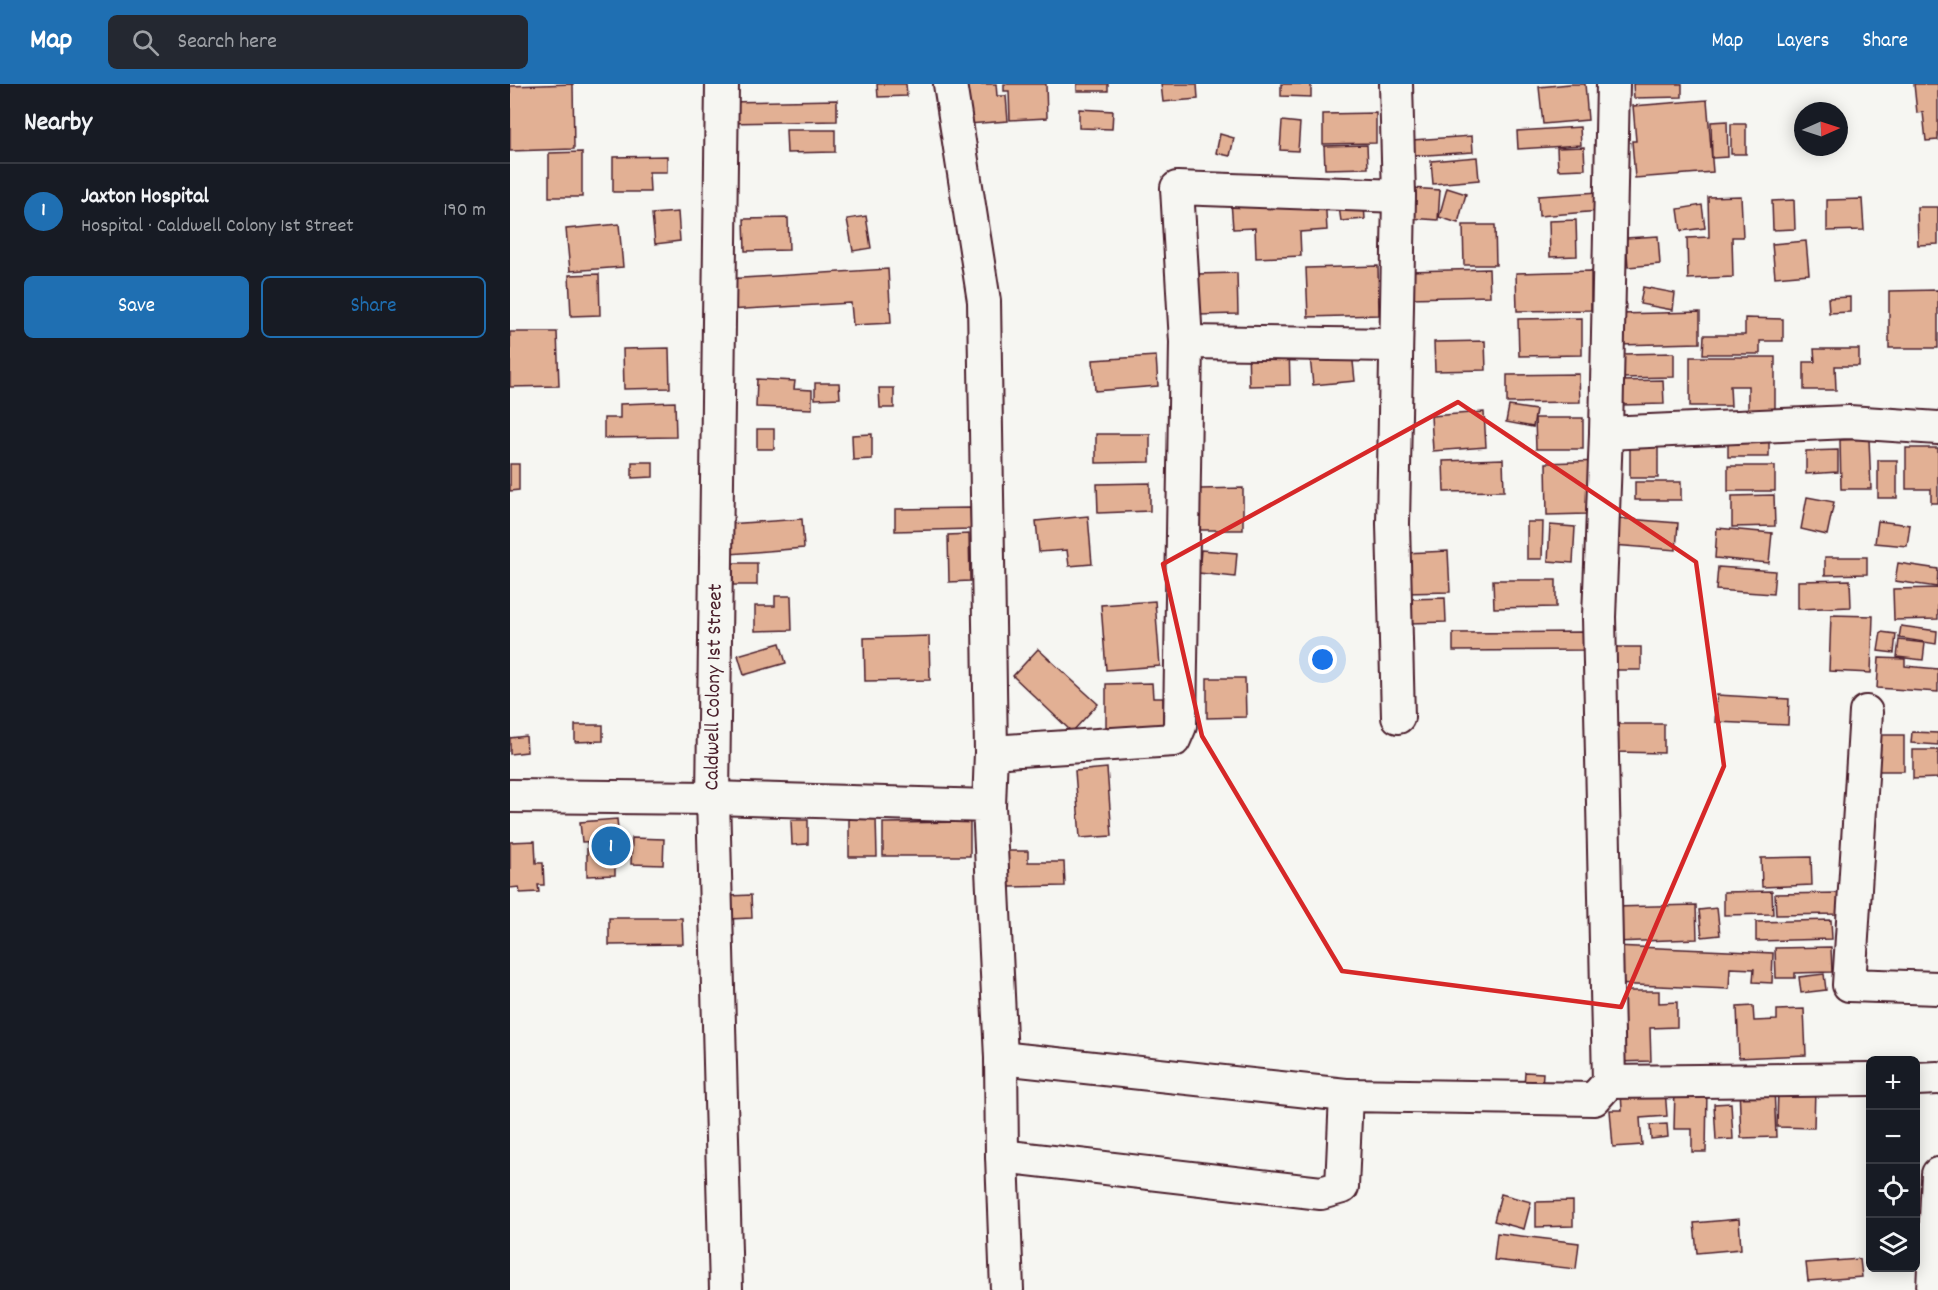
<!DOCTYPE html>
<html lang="en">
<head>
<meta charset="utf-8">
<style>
  :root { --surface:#171b24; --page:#242831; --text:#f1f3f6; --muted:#9ea1a6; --line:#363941; --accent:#1f6fb2 }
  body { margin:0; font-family:Dekko,sans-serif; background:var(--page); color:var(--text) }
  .controls { position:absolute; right:18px; bottom:18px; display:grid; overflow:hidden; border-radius:9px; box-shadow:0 3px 15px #0003 }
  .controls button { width:54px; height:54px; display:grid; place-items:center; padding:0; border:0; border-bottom:2px solid var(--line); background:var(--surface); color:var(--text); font:30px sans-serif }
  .compass { position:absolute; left:1284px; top:18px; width:54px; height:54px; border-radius:50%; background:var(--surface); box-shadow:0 3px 15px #0003; rotate:87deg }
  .you { position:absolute; left:813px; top:576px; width:21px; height:21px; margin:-15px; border:4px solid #fff; border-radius:50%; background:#1a73e8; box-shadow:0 0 0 9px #1a73e833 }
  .badge { display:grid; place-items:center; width:39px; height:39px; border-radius:50%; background:var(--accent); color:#fff; font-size:20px; font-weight:700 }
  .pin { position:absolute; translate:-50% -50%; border:3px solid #fff; box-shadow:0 2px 6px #0006 }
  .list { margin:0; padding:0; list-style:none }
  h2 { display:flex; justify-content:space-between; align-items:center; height:78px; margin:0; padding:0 24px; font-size:26px }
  h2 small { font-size:20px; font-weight:400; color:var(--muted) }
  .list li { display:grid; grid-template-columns:39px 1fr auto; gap:18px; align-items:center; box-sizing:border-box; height:96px; padding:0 24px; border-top:2px solid var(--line) }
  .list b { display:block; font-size:22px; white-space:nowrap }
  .list p { margin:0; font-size:20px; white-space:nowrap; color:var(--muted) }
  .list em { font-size:20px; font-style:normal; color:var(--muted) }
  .actions { display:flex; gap:12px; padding:18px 24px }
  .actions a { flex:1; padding:14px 0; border:2px solid var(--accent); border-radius:9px; text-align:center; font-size:21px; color:var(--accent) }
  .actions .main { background:var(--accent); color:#fff }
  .icon { flex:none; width:33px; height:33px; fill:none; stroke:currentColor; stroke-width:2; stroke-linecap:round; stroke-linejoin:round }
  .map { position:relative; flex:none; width:1428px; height:1206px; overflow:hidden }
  header { display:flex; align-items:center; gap:36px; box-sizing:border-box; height:84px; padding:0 30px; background:var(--accent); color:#fff }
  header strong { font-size:28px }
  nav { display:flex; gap:33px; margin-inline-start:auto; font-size:21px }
  .search { width:420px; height:54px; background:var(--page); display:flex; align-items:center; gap:15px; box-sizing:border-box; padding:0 21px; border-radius:9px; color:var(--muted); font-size:22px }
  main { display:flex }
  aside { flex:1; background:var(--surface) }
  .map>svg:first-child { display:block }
</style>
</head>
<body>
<header>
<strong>Map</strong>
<div class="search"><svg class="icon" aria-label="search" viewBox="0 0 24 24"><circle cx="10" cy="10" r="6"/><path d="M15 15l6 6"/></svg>Search here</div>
<nav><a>Map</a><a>Layers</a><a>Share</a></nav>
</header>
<main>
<aside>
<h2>Nearby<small></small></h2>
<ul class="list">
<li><span class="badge">1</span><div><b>Jaxton Hospital</b><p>Hospital · Caldwell Colony 1st Street</p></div><em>190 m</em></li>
</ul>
<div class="actions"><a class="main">Save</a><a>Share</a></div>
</aside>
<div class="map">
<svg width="1428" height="1206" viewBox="0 0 1428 1206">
  <rect width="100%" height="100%" fill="#f6f6f2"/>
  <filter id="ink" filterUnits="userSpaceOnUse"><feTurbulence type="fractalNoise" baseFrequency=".0167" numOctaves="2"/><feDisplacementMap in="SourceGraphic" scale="12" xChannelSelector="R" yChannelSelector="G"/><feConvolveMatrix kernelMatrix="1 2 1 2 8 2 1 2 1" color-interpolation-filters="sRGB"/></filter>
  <g filter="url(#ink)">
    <g fill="#e2b094" stroke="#4a1f2b" stroke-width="1.5">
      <path d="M63,0L64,65L0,67V2Z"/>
      <path d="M367,0H396L397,12L368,13Z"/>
      <path d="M455,0H486L487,12H496L498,37L458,40Z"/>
      <path d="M494,0H536L537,34L500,36L499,7H494Z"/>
      <rect x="567" y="0" width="31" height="7"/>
      <path d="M651,0H687L688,15L653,18Z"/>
      <path d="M771,0H801V13L771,12Z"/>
      <path d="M1060,0H1075L1078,36L1033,40L1029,3Z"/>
      <path d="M1123,0H1172V13L1124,14Z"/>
      <path d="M1404,0H1428V56L1416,57L1413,28L1407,29Z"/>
      <path d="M327,16V37L217,39L216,18Z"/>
      <path d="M1197,16L1203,88L1125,94L1122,57H1126L1123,22Z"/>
      <path d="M569,25L603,27L602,45L569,44Z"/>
      <path d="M866,29V59L813,60V30Z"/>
      <path d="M772,37L790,39L788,67L770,66Z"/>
      <path d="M1217,37L1218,73L1202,74L1201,38Z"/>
      <rect x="1221" y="40" width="15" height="30"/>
      <path d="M1070,43L1071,61L1008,65L1007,47Z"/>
      <path d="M276,46H325V68L277,69Z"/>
      <path d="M710,50L724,54L720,72L706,69Z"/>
      <path d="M962,52L963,68L902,72V56Z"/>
      <path d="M857,61L858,84L815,85L814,62Z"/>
      <path d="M1074,63L1075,85L1048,86L1047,64Z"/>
      <path d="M72,68V113H39V69Z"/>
      <path d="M157,72V88H139L140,108H103V73Z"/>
      <path d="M967,73L969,96L923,100L921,77Z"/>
      <path d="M901,104L930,106L928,136L900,134Z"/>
      <path d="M937,104L956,110L948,139L929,133Z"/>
      <path d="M1089,108L1090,127L1029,132L1028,112Z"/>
      <path d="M815,111L817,146L790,148L791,172L746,174L745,144L723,145L721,117Z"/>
      <path d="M1231,112L1233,153H1222L1223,193L1178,195L1177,154L1199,153L1198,113Z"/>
      <path d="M1352,115L1354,146L1317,147V116Z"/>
      <path d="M1284,116L1285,145L1263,146L1262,117Z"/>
      <path d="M854,121L855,135L831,137L829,123Z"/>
      <path d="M1192,121L1195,144L1171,147L1168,125Z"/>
      <path d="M1407,123H1428V160L1408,161Z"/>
      <path d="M168,128L170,157L145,160L142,130Z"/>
      <path d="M356,132L361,164L343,167L337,135Z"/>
      <path d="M278,134L279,166L235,167L234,135Z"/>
      <path d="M1066,136L1067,172L1040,173L1039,137Z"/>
      <path d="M109,140L113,183L60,187L56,145Z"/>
      <path d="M953,141H985L986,181H954Z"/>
      <path d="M1148,152L1150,180L1118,183L1116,154Z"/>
      <path d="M1296,157L1299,190L1265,193L1262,160Z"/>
      <path d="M868,182L869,231L798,233L796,184Z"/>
      <path d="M378,185L381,239L343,241L341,219L218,226L216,195Z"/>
      <path d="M979,185L980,212L900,214L899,187Z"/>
      <path d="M1081,187V226L1007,227L1006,189Z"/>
      <path d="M727,189L728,230L687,231L686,190Z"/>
      <path d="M89,190L90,231L61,232L59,191Z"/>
      <path d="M1133,203L1165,209L1163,226L1130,220Z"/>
      <path d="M1428,206V264H1379V207Z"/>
      <path d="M1340,213V228L1319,229L1318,214Z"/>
      <path d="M1190,228V259L1108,261V230Z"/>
      <path d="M1072,234V271L1009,272L1008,235Z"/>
      <path d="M1235,234L1273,235V257H1250V270H1193L1194,251H1235Z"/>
      <path d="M0,248H47L49,302L0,303Z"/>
      <path d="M975,257L976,286L925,287L924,258Z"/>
      <path d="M779,261L780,301L739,302L738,262Z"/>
      <path d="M159,264L160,304L114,305L113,265Z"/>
      <path d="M1304,265H1349V282H1325L1326,306H1294V278H1305Z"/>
      <path d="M842,268L845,297L803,301L800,273Z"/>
      <path d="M1164,269V293L1111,294V270Z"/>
      <path d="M646,272L648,302L585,307L583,276Z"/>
      <path d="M1180,273H1265V328H1238V302H1220L1221,322H1180Z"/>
      <path d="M1069,290L1070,318L997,319V291Z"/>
      <path d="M247,295L285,297L284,305L302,306V325L246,323Z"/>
      <path d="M1153,296L1154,320L1111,321V297Z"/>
      <path d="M305,299H329L330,314L305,315Z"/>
      <path d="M369,304H384V324H370Z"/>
      <path d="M165,318L166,353L94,354V334H110V320Z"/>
      <path d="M999,322L1026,326L1023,343L996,338Z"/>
      <path d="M974,328L976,363L923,367L921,332Z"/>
      <path d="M1025,334H1073V365H1026Z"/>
      <rect x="247" y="345" width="17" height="20"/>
      <rect x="1218" y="349" width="41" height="24"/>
      <path d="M362,350V375L343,376L342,351Z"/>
      <path d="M586,350H640V378L586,379Z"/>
      <rect x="1120" y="353" width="28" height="41"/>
      <path d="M1359,355L1361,405H1331L1330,356Z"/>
      <path d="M1396,364H1428V419H1421V405H1396Z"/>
      <path d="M1328,366V388L1296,390V367Z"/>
      <path d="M993,375L994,407L934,408L933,377Z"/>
      <rect x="1368" y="376" width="19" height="38"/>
      <path d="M1090,377L1091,409L1077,410V430L1037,431L1036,379Z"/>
      <path d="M122,378H143V393L122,394Z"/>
      <path d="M0,380H9V406L0,407Z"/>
      <rect x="1218" y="382" width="47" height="25"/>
      <rect x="1125" y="398" width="46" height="18"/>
      <path d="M640,399V427L588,429L587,400Z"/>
      <path d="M733,404V446H690V405Z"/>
      <path d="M1264,411L1265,442L1222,443V412Z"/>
      <path d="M1297,413L1324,418L1317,451L1291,445Z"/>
      <path d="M460,424L461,445L385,447V425Z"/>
      <path d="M578,432L582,480L559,482L557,466L529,468L526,437Z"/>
      <path d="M1105,434L1168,439L1166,466L1103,461Z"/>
      <path d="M292,435L294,464L220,470L218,440Z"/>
      <path d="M1368,437L1400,441L1397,462L1365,459Z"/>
      <path d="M1017,438H1033L1032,475H1017Z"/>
      <path d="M1040,441L1065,443L1063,479L1038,477Z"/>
      <path d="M1207,444L1262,449L1259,479L1205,474Z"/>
      <path d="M459,450L460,497L439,498L438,451Z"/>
      <path d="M691,466L727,469L725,493L689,489Z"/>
      <path d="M938,467L940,508L896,509L895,469Z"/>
      <path d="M1315,473H1357V490L1315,491Z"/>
      <rect x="223" y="479" width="24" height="22"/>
      <path d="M1388,479L1428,485L1427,503L1385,497Z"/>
      <path d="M1208,483L1265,487L1263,510L1206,506Z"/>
      <path d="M983,496H1046V523L984,524Z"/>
      <path d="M1340,496L1341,523L1288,525V497Z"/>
      <path d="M1428,504V535L1384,536L1383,505Z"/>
      <path d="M265,512H281L282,546L245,547V522H265Z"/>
      <path d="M935,514L936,538L899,539L898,515Z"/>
      <path d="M645,517L650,582L596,586L591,521Z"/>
      <path d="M1321,531L1363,532L1361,589L1319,587Z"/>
      <path d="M1391,542L1427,547L1426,560L1389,554Z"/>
      <path d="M1073,548L1074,566L943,567V549Z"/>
      <path d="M1371,548L1386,550L1384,569L1368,567Z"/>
      <path d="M419,552L420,596L355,597L354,554Z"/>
      <path d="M1389,556L1415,559L1413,576L1387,573Z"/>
      <path d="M270,559L276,579L234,591L228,571Z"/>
      <rect x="1103" y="563" width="28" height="23"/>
      <path d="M528,565L588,620L562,648L503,592Z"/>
      <path d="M1369,574L1395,575V582L1428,585V608L1367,604Z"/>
      <path d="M697,594H735L736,633L697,634Z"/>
      <path d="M642,599L643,614H653V642L596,643V600Z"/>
      <path d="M1207,611L1279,615L1278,641L1205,638Z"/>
      <path d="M1104,640H1154V669L1104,668Z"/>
      <path d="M65,641H93V657L65,658Z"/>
      <path d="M1402,648L1428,649V661L1401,659Z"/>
      <rect x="1357" y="651" width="37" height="36"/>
      <path d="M16,652L17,668L0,670V654Z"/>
      <path d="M1403,666H1428V694L1403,695Z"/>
      <path d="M597,684L602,752L570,754L565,687Z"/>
      <path d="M339,734H366L367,773H339Z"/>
      <path d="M107,735L109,756L72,758L70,738Z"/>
      <path d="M281,736H298V760L282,761Z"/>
      <path d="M460,738V772H373V739Z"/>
      <path d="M122,754L154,755L153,781L121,780Z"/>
      <path d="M25,757L26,779H33L34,801H28L29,808L10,809L9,803L0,804V758Z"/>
      <path d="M77,759H105V791L77,792Z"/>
      <path d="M498,767H518V778H554L555,802L499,803Z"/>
      <path d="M1301,773L1302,801L1252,803L1251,774Z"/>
      <path d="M1262,807L1263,830L1214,831V808Z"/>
      <path d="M1329,809L1330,830L1266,831L1265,810Z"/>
      <path d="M241,811L242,834L219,835V812Z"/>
      <path d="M1186,821L1187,855L1104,858L1103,823Z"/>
      <path d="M1207,824L1210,851L1192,853L1189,826Z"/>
      <path d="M99,834H172L173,860L99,861Z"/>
      <path d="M1321,836L1322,855L1246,857V838Z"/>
      <path d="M1104,862L1263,869L1262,899L1243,898L1244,885L1220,884L1219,905L1102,900Z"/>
      <path d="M1321,863L1322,888L1285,889V894H1266L1265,864Z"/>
      <path d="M1314,890L1316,906L1291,909L1289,893Z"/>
      <path d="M1104,907H1149V919L1167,918V943L1140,944L1141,977L1106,978Z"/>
      <path d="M1243,922L1244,937L1267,936V926L1294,925L1296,971L1229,974L1227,923Z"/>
      <path d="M1015,988L1033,989L1032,1004L1014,1003Z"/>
      <path d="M1264,1002L1266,1053L1231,1054L1229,1003Z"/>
      <path d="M1165,1004H1197L1196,1068H1182V1045H1164Z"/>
      <path d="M1268,1004H1305L1304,1044L1267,1043Z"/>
      <path d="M1155,1005L1157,1032L1130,1034L1132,1061L1103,1063L1100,1026H1112L1111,1008Z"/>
      <path d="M1221,1019L1223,1055L1206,1056L1204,1020Z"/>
      <path d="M1157,1040L1158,1053L1141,1055L1140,1041Z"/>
      <path d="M991,1110L1021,1118L1014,1145L984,1137Z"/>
      <path d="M1063,1117V1142L1026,1143V1118Z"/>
      <path d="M1229,1135L1231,1165L1187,1169L1184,1139Z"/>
      <path d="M987,1149L1069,1159L1066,1185L984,1176Z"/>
      <path d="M1350,1175L1352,1193L1298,1197L1296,1179Z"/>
    </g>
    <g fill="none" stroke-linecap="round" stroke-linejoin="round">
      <g stroke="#4a1f2b" stroke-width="36">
        <g id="minor">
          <path d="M212,0L203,714L216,1206"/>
          <path d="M440,0L474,217L481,668L479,722"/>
          <path d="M886,0L889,112L883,440L888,633"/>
          <path d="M676,258L885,261"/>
          <path d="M1096,349L1339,338L1428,344"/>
          <path d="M1356,628L1339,901L1428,904"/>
          <path d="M481,668L664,656L670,642L676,258L667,104L889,112"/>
          <path d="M0,712L203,714L479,722L491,974L492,1072L497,1206"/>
          <path d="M491,974L836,1011"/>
          <path d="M1406,995L1428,994"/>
          <path d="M1099,998L1360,995"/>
          <path d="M492,1072L811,1109L832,1103L836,1011L1084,1015L1099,998L1089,533L1096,349L1103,0"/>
          <path d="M1423,1206L1428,1090"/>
        </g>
      </g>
      <use href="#minor" stroke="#f6f6f2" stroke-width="32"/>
    </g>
  </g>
  <path fill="none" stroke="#d62828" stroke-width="4.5" stroke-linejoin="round" d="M948,318L1186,478L1214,682L1111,923L832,887L692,652L653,480Z"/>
  <g text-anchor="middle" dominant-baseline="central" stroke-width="5" stroke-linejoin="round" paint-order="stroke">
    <g font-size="21" fill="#4a1f2b" stroke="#f6f6f2">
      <text transform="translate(205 603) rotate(-89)">Caldwell Colony 1st Street</text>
    </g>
  </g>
</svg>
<div class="controls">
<button>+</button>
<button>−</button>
<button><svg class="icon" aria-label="locate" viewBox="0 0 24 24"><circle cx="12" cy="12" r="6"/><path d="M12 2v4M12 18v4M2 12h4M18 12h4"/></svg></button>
<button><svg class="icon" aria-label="layers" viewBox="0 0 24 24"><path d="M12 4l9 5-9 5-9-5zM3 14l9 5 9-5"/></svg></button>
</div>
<svg class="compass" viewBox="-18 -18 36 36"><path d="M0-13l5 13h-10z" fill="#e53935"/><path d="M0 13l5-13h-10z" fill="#9ea1a6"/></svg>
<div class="you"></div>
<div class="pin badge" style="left:101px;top:762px">1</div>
</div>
</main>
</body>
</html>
